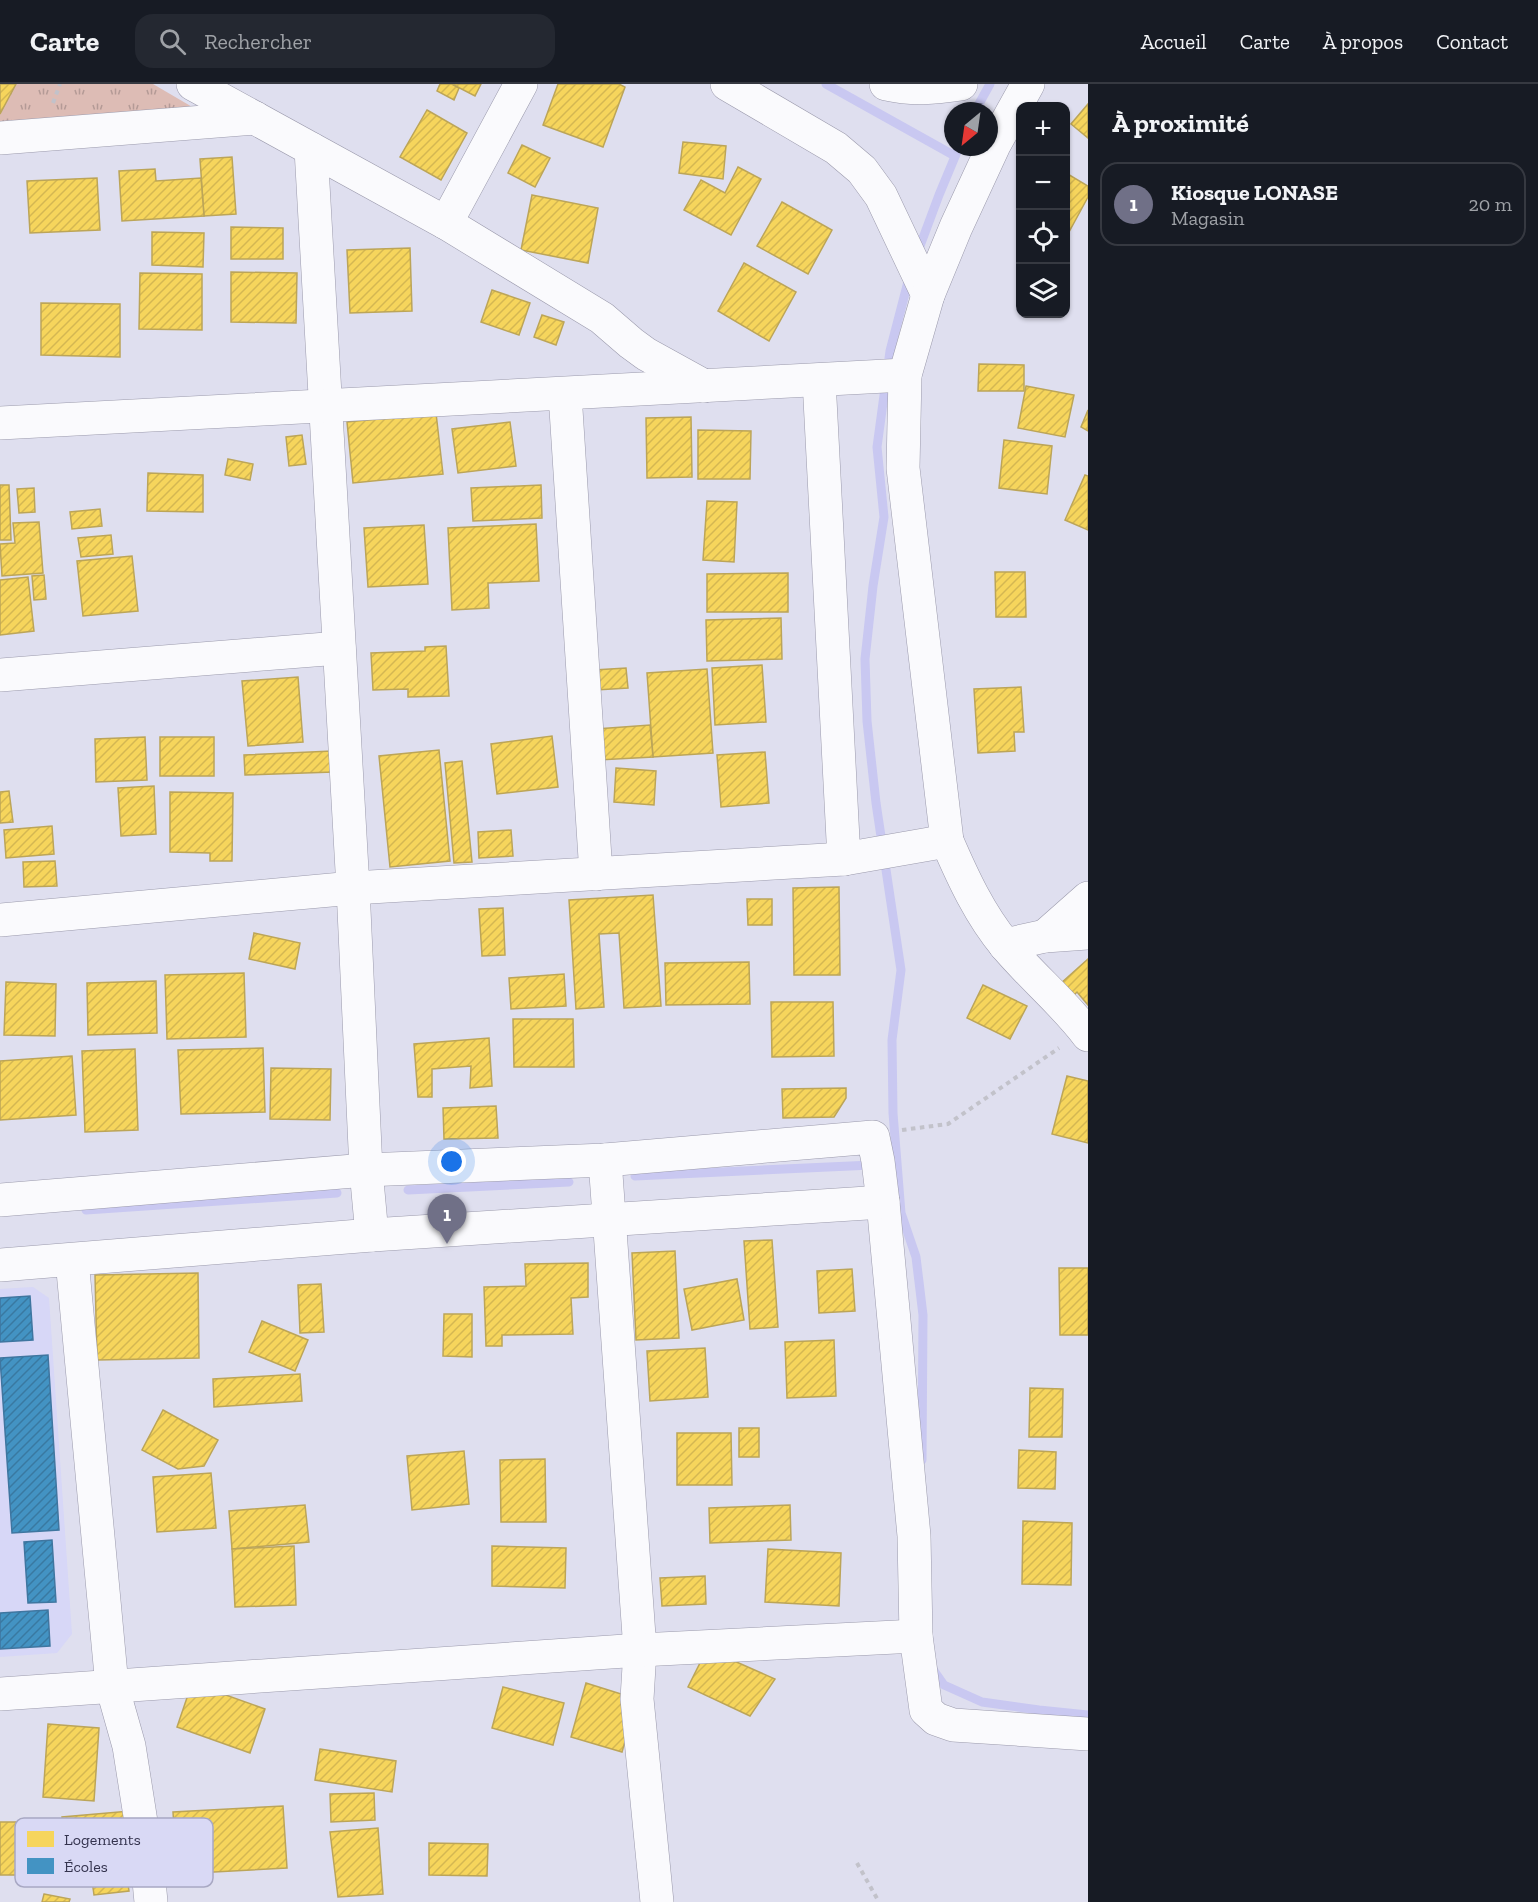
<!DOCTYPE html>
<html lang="fr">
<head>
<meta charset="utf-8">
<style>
  :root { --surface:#171b24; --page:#242831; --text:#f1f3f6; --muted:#9ea1a6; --line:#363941; --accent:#707087 }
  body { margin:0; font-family:"Zilla Slab",serif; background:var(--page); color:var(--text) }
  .controls { position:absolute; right:18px; top:18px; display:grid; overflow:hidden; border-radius:12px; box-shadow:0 2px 4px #0004 }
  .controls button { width:54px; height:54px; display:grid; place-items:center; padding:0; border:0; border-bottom:2px solid var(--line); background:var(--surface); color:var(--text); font:30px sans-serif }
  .compass { position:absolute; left:944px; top:18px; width:54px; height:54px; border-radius:50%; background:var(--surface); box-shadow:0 2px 4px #0004; rotate:209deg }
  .you { position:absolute; left:452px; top:1078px; width:21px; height:21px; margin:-15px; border:4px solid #fff; border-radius:50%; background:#1a73e8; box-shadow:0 0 0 9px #1a73e833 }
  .badge { display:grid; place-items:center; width:39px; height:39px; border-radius:50%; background:var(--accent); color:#fff; font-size:20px; font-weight:700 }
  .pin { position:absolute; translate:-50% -50px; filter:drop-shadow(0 2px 3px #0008) }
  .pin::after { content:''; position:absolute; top:32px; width:21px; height:18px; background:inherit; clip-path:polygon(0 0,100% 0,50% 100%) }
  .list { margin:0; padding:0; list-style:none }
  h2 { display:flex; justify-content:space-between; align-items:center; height:78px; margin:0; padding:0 24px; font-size:26px }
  h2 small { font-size:20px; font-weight:400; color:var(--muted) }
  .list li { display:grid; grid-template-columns:39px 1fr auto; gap:18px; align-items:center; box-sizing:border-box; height:84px; margin:0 12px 12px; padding:0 12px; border:2px solid var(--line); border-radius:18px }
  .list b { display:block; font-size:22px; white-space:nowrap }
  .list p { margin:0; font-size:20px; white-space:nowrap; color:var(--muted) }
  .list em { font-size:20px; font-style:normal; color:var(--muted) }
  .icon { flex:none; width:33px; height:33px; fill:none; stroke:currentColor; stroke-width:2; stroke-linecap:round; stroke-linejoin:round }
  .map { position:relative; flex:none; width:1088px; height:1818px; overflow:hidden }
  header { display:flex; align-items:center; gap:36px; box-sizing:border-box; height:84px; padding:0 30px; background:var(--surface); border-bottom:2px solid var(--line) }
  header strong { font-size:28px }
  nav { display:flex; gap:33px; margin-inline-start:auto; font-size:21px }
  .search { width:420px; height:54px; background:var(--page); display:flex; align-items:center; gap:15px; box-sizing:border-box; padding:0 21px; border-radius:18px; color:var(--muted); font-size:22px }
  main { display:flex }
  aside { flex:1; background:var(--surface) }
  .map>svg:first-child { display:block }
</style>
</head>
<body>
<header>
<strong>Carte</strong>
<div class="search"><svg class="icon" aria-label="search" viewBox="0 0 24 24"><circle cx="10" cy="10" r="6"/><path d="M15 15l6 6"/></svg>Rechercher</div>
<nav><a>Accueil</a><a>Carte</a><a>À propos</a><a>Contact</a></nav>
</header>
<main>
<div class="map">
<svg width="1088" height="1818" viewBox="0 0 1088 1818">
  <defs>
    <pattern id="park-tufts" width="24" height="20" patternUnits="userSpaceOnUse" patternTransform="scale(1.5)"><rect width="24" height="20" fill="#ddbcb5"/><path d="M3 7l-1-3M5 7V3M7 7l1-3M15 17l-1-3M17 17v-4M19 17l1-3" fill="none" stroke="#b49a96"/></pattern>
    <pattern id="homes-hatch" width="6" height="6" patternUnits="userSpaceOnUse" patternTransform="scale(1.5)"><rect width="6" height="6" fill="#f6d55c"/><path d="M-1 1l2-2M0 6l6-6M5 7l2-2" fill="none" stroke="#d4b752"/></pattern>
    <pattern id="schools-hatch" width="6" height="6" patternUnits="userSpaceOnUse" patternTransform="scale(1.5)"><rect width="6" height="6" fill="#4393c3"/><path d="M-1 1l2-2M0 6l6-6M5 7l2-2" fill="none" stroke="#3979a1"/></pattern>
  </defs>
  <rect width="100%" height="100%" fill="#dfdfef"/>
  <path fill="#d7d7f7" d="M33,1203L49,1214L72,1550L57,1569L0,1573V1205Z"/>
  <path fill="url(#park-tufts)" d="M0,0H153L206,31L0,37Z"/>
  <g fill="url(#homes-hatch)" stroke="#bca558" stroke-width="1.5">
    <path d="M0,0H16L0,30Z"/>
    <path d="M440,0H452L459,4L454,16L437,7Z"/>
    <path d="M452,0H481L475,12Z"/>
    <path d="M558,0H619L625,3L603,63L543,41Z"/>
    <path d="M1088,20V54L1071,40Z"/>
    <path d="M427,26L467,49L441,96L400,73Z"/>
    <path d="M683,58L726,62L723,95L679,89Z"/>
    <path d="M522,61L550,74L535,103L508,89Z"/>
    <path d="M232,73L236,130L204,132L200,75Z"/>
    <path d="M738,83L761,95L731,151L684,126L701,96L725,109Z"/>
    <path d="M155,85L156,97L201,94L204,132L122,137L119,87Z"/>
    <path d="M1066,89L1088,102V113L1069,148L1066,146Z"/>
    <path d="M97,94L100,146L30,149L27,97Z"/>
    <path d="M532,111L598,124L588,179L521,166Z"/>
    <path d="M782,118L832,146L808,190L757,162Z"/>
    <path d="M231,143L283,144V175H231Z"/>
    <path d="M152,148L204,149L203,183L152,181Z"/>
    <path d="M410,164L412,227L350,229L347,166Z"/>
    <path d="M744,179L796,208L769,257L718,227Z"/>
    <path d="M231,188L297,189L296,239L231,238Z"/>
    <path d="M140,189L202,190V246L139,245Z"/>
    <path d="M492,206L530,219L519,251L481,238Z"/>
    <path d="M41,219L120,220V273L41,271Z"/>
    <path d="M542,231L564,238L556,261L534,253Z"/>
    <path d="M979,280L1024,281V307H978Z"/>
    <path d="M1026,302L1074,311L1065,353L1018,344Z"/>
    <path d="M1088,326V347L1081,343Z"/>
    <path d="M436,329L443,390L353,399L347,338Z"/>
    <path d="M691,333L692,393L647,394L646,334Z"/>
    <path d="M510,338L516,382L458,389L452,345Z"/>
    <path d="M698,346L751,347L750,395H698Z"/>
    <path d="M302,351L306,380L289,382L286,353Z"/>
    <path d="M1004,356L1052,362L1047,410L999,404Z"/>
    <path d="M228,375L253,380L250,396L225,391Z"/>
    <path d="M148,389L203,391V428L147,427Z"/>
    <path d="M1085,391L1088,392V446L1065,436Z"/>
    <path d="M0,401H9L11,456H0Z"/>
    <path d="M541,401L542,434L473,437L471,404Z"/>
    <path d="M34,404L35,428L19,429L17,405Z"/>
    <path d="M707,417L737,418L734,478L703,476Z"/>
    <path d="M100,425L102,442L72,445L70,428Z"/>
    <path d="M39,438L43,489L2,492L0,460L15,459L13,439Z"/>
    <path d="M536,440L539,497L488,499L489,524L452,526L448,444Z"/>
    <path d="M424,441L428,500L368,503L364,444Z"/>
    <path d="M111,451L113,470L81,473L78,454Z"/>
    <path d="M132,472L138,527L83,532L77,477Z"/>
    <path d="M995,488H1025L1026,533H996Z"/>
    <path d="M788,489V528H707V490Z"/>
    <path d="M44,491L46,515L34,516L32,492Z"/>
    <path d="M28,493L34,547L0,551V496Z"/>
    <path d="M781,534L782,575L707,577L706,536Z"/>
    <path d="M446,562L449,612L408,613V605L373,606L371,569L425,567V563Z"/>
    <path d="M762,581L766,638L715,641L712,584Z"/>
    <path d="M626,584L628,604L596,606L594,586Z"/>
    <path d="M707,585L713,669L653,673L647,589Z"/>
    <path d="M298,593L303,658L248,662L242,597Z"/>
    <path d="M1021,603L1024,648H1014L1015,667L978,669L974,605Z"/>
    <path d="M650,641L653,673L598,676L596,645Z"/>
    <path d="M552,652L558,703L497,710L491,660Z"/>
    <path d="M145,653L147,696L96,698L95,655Z"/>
    <rect x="160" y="653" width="54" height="39"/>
    <path d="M439,666L450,777L390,783L379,672Z"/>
    <path d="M332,667L333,688L245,691L244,671Z"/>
    <path d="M765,668L769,719L721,723L717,671Z"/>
    <path d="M462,677L472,778L454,779L445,679Z"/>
    <path d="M616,684L656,687L654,721L614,718Z"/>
    <path d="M154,702L156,750L121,752L118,704Z"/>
    <path d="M9,707L13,738L0,739V708Z"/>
    <path d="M170,708L233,709L232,777H210V769L170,768Z"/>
    <path d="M52,742L54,770L6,774L4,746Z"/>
    <path d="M511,746L513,772L479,774L478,748Z"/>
    <path d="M55,777L57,802L24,803L23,778Z"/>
    <path d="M839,803L840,891H794L793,804Z"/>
    <path d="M653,811L661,922L624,924L619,849L599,850L604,923L576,925L569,816Z"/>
    <path d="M747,815H772V841H748Z"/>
    <path d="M503,824L505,871L482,872L479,825Z"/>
    <path d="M254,849L300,859L295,885L249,875Z"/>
    <path d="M1088,875V921L1077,908L1072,913L1060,900Z"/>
    <path d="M749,878L750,920L666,921L665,879Z"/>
    <path d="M244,889L246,953L167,955L165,891Z"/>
    <path d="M564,890L566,922L511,925L509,894Z"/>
    <path d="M156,897L157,949L88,951L87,899Z"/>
    <path d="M6,898L56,900L55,952L4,951Z"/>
    <path d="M983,901L1027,922L1010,955L967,934Z"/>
    <path d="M771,918H833L834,972L772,973Z"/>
    <path d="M513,935H573L574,983H514Z"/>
    <path d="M489,954L492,1002L470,1004L471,982L432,985V1013H418L414,960Z"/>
    <path d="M263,964L265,1028L181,1030L178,966Z"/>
    <path d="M135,965L138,1046L85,1048L82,967Z"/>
    <path d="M72,972L76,1031L0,1036V977Z"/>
    <path d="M271,984L331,985L330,1036L270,1035Z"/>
    <path d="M1067,992L1088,997V1059L1052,1050Z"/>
    <path d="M846,1004V1014L834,1033L783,1034L782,1005Z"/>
    <path d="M496,1022L498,1054L444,1055L443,1024Z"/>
    <path d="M772,1156L778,1243L750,1245L744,1157Z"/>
    <path d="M675,1167L679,1254L636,1256L632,1169Z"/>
    <path d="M588,1179V1213L571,1214L573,1250L502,1251V1262H486L484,1203L526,1202L525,1180Z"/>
    <path d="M1059,1184H1088V1251H1060Z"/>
    <path d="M852,1185L855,1227L819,1229L817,1187Z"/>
    <path d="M198,1189L199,1274L97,1276L95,1191Z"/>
    <path d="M737,1195L744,1236L692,1246L684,1205Z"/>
    <path d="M321,1200L324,1248L300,1249L298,1201Z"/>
    <path d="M444,1230H472V1273L443,1272Z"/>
    <path d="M262,1237L308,1256L295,1287L249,1268Z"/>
    <path d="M834,1256L836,1312L787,1314L785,1258Z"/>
    <path d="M705,1264L708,1313L650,1317L647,1267Z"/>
    <path d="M300,1290L302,1317L214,1323L213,1295Z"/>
    <path d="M1030,1304L1063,1305L1062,1353H1029Z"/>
    <path d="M163,1326L218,1356L204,1382L178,1385L142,1366Z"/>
    <rect x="739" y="1344" width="20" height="29"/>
    <path d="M677,1349H731L732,1401H677Z"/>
    <path d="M1019,1366L1056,1368L1055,1405L1018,1404Z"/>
    <path d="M464,1367L469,1420L412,1426L407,1372Z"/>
    <path d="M545,1375L546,1438H501L500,1376Z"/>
    <path d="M211,1389L216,1444L157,1448L153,1393Z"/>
    <path d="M305,1421L309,1458L232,1465L229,1427Z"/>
    <path d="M790,1421L791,1456L710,1459L709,1424Z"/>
    <path d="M1023,1437L1072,1439L1071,1501L1022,1500Z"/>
    <path d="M294,1462L296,1521L235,1523L232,1465Z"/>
    <path d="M492,1462L566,1464L565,1504L492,1502Z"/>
    <path d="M768,1465L841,1469L839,1522L765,1518Z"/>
    <path d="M705,1492L706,1520L662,1522L660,1494Z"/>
    <path d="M707,1565L775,1595L750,1632L688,1603Z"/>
    <path d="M192,1599L265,1625L250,1669L177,1643Z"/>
    <path d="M586,1599L637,1615L622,1668L571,1653Z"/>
    <path d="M503,1603L564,1619L553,1661L492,1644Z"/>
    <path d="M48,1640L99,1644L94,1717L43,1713Z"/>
    <path d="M320,1665L396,1677L392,1708L315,1696Z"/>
    <path d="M374,1709L375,1736L331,1738L330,1710Z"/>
    <path d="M283,1722L287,1784L177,1790L173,1728Z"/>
    <path d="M130,1727L132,1754L121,1755L123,1770L67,1775L62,1733Z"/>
    <path d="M0,1738H35L36,1791H0Z"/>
    <path d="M378,1744L383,1810L338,1813L330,1748Z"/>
    <path d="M429,1759L488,1760L487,1792L429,1791Z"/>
    <path d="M125,1778L129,1807L94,1811L90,1782Z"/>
    <path d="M44,1810L70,1815L69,1818H42Z"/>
  </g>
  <g fill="url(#schools-hatch)" stroke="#3f76a0" stroke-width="1.5">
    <path d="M30,1212L33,1256L0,1258V1214Z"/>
    <path d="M48,1271L59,1446L12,1449L0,1274Z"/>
    <path d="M52,1456L56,1518L28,1519L24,1458Z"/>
    <path d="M48,1526L50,1562L0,1565V1529Z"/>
  </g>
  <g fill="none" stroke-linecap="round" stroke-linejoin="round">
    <g stroke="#c9c8f1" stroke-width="9">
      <path d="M826,0L955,72"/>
      <path d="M975,27L990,0"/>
      <path d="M917,170L939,111L959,63"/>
      <path d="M909,194L890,267L877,363L884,433L873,502L865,575L867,637L876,719L901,886L892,956L893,1029L901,1129L916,1173L923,1231L922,1376"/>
      <path d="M635,1092L872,1081"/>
      <path d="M408,1106L569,1098"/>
      <path d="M86,1126L337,1109"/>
      <path d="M932,1584L944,1601L982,1618L1039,1626L1088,1631"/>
    </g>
    <g stroke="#9b9aac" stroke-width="34">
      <g id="minor">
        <path d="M193,0L446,139L602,234L631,259L646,270L704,302"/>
        <path d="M727,0L836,64L862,86L881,112L928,211"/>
        <path d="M886,0C912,6 935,4 961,0"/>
        <path d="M1028,0L994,61L956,143L928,211L905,291L903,384L947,757C963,794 980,831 1006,862C1032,893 1064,919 1088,951"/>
        <path d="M0,54L255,34"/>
        <path d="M311,65L353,804L366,1086L372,1151"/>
        <path d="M446,139L521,0"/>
        <path d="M819,296L844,775"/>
        <path d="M565,310L596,790"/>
        <path d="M0,339L905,291"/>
        <path d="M0,591L339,564"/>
        <path d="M0,836L353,804L844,775L947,757"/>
        <path d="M1045,852L1088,814"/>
        <path d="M1005,861L1045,852L1088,849"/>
        <path d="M605,1076L640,1566L637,1615L657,1818"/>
        <path d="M0,1116L366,1086L605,1076L873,1053L878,1077L883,1118L914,1452L916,1552L926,1626L936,1635L953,1641L1088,1650"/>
        <path d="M72,1176L112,1602L129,1662L147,1776L151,1818"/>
        <path d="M0,1181L372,1151L883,1118"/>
        <path d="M0,1610L640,1566L916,1552"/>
      </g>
    </g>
    <g stroke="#c2c2ca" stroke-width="4" stroke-dasharray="4.5 4.5" stroke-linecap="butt">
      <path d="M53,19L60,0"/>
      <path d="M902,1046L948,1040L1059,964"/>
      <path d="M857,1779L879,1818"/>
    </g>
    <use href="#minor" stroke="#fafafd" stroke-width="33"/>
  </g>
  <rect x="15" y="1734" width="198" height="69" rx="9" fill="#d9d9f5" stroke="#a8a8c3" stroke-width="1.5"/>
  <rect x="27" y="1747" width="27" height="16" fill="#f6d55c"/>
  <rect x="27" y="1774" width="27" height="16" fill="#4393c3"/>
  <g font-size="16" fill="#35344f">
    <text x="64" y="1761">Logements</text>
    <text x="64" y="1788">Écoles</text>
  </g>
</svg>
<div class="controls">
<button>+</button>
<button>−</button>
<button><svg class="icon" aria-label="locate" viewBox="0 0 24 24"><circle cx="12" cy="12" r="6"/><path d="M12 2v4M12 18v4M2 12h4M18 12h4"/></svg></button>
<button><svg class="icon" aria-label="layers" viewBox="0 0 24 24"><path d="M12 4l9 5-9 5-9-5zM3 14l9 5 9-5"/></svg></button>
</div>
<svg class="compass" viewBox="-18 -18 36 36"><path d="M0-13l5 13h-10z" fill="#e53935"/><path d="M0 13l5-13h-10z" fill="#9ea1a6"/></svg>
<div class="you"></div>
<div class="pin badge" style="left:447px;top:1160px">1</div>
</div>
<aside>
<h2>À proximité<small></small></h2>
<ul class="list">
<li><span class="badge">1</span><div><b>Kiosque LONASE</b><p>Magasin</p></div><em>20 m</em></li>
</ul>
</aside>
</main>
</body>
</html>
